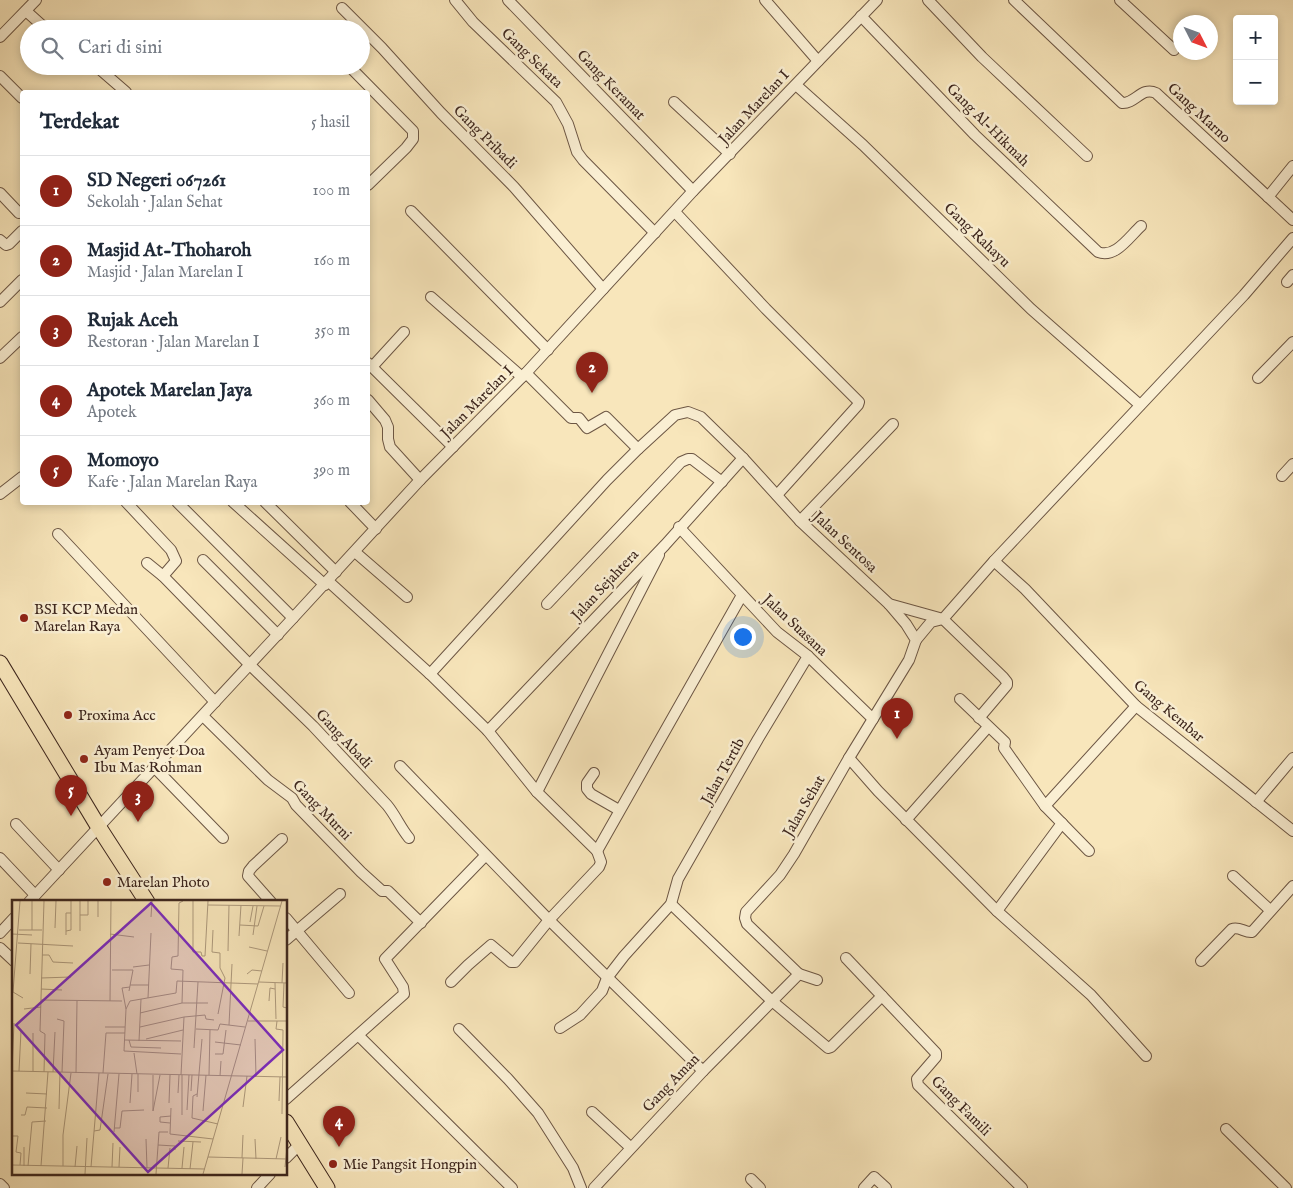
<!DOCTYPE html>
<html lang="id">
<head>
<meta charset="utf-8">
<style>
  :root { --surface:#fff; --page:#f6f6f7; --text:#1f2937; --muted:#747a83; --line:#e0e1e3; --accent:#8f2418 }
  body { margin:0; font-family:"IM FELL English",serif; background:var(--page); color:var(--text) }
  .controls { position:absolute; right:15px; top:15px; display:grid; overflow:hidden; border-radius:5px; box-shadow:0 2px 8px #0003 }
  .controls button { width:45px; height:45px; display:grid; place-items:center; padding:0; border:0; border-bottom:1px solid var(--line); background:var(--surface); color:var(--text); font:25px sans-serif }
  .compass { position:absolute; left:1173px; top:15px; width:45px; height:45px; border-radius:50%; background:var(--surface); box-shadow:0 2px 8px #0003; rotate:132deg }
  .you { position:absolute; left:742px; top:636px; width:18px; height:18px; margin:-12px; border:4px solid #fff; border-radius:50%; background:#1a73e8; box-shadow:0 0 0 8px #1a73e833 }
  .badge { display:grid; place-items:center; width:32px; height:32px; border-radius:50%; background:var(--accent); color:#fff; font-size:16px; font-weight:700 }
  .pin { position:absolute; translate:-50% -41px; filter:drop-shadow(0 1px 2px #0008) }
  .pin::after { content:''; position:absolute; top:26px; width:18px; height:15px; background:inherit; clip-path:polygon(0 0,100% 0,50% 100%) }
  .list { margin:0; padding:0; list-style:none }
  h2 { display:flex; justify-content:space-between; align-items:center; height:65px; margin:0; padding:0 20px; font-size:21px }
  h2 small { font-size:16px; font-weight:400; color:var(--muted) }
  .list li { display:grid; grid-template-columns:32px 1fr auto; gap:15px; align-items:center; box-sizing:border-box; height:70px; padding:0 20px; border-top:1px solid var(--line) }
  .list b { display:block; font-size:19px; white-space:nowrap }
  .list p { margin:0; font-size:16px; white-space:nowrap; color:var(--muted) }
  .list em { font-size:16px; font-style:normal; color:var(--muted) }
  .icon { flex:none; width:28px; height:28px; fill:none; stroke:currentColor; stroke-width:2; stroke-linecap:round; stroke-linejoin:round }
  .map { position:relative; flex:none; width:1293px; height:1188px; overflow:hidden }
  .search { position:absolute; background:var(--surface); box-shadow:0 2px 8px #0003; left:20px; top:20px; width:350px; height:55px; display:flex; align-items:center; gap:12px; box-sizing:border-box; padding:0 18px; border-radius:28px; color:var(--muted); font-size:19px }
  .panel { position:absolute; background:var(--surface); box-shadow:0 2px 8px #0003; left:20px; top:90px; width:350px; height:415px; border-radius:5px }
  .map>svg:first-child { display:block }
</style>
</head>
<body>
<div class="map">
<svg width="1293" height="1188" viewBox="0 0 1293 1188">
  <rect width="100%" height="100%" fill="#f8e6bb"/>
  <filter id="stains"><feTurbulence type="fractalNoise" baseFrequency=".004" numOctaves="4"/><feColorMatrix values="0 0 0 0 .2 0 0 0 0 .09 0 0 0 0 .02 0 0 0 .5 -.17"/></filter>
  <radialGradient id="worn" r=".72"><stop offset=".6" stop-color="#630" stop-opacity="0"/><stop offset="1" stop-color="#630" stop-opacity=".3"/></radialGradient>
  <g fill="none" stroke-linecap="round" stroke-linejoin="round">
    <g stroke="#6c5644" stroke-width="12">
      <g id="minor">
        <path d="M455,0L473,22L556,102L568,124L577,152L583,160L655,233"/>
        <path d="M508,0L693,191"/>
        <path d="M765,0L818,61"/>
        <path d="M928,0L982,57L1087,156"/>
        <path d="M1014,0L1122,103C1135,104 1142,86 1156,93L1293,220"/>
        <path d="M1120,0L1174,50"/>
        <path d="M342,8L382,48L441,113L514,187L603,289"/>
        <path d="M26,11L46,29"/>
        <path d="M861,16L975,135L1098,252C1115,259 1129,237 1141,226"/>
        <path d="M0,37L36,0"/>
        <path d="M96,66L126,92"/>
        <path d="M349,66L413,131V139L406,148L368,185"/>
        <path d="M0,76L22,98"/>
        <path d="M796,85L863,145L1031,309L1140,405"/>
        <path d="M674,102L730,154"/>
        <path d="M0,193L19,213"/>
        <path d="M1268,197L1293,166"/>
        <path d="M411,211L548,350"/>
        <path d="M675,212L766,309L859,402L858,405L777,495"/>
        <path d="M0,240L6,245L9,244L22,231"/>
        <path d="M1287,282L1293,275"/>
        <path d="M431,297L522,377"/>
        <path d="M0,302L22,280"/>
        <path d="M0,358L22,337"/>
        <path d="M368,363L453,447"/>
        <path d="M372,367L404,332"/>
        <path d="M526,373L571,418H579L587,428L606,417L638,449"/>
        <path d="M1258,378L1293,342"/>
        <path d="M368,400L385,420L388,427V439L390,447L420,480"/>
        <path d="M1282,476L1293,464"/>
        <path d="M0,494L22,477"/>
        <path d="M126,502L171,550L176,561L163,576"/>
        <path d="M177,502L293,618"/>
        <path d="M233,502L325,585"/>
        <path d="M265,502L336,572"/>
        <path d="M350,502L376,529"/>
        <path d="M800,521L893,424"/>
        <path d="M679,527L777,632L808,656L873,719"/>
        <path d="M58,534L215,702"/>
        <path d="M355,552L407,597"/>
        <path d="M203,560L278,635"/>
        <path d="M994,561L1025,589L1136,706L1293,831"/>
        <path d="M147,563L163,576L250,665L313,726L387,805C396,816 400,827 409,838"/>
        <path d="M328,581L430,674L488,731L537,792L597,851L742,595"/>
        <path d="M547,604L681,462L688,459H692L722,482"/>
        <path d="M916,640L931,622L943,619L994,561L1244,295L1293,238"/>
        <path d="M430,674L607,480L638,449L675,415L688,412L701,417L743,458L800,521L889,604L943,619L1003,677L1007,682V685L979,718"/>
        <path d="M960,699L1005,742L1004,748L1045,806L1136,706"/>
        <path d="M203,716L268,780L292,798L296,805L361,872L382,891H388L421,923"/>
        <path d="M488,731L665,545L743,458"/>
        <path d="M849,758L878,791L997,911L1091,995L1146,1056"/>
        <path d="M400,766L549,920L703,1071"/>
        <path d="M155,768L223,838"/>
        <path d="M594,773L587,783V789L591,794L619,810"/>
        <path d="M537,792L659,555"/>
        <path d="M1256,802L1293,758"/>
        <path d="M1045,806L1089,851"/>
        <path d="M906,820L988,727"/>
        <path d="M16,824L59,870"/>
        <path d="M0,858L35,895"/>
        <path d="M1233,876L1270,910"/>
        <path d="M29,902L293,618L420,480L526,373L693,191L877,0"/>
        <path d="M271,902L248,876L249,871L253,866L282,839"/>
        <path d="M671,904L772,1001L828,1048L831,1047L882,996L936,1053V1057L917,1079L918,1085L1022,1188"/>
        <path d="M997,911L1062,823"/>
        <path d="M286,918L349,993"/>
        <path d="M0,933L14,918"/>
        <path d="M286,940L340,894"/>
        <path d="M0,948L14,961"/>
        <path d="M846,958L882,996"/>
        <path d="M1201,961L1232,929C1239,926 1245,933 1252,932L1293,886"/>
        <path d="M799,974L817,980"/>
        <path d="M451,982L468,965L491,945L511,962H515L549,920L599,867L601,862L597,851"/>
        <path d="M560,1028L580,1015L602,991L607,978L624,956L671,904L678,879L758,739L808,656"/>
        <path d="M459,1029L508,1079L538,1113L573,1168L581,1188"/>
        <path d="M359,1036L512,1188"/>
        <path d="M286,1099L404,994L403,987L385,959L485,856"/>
        <path d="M592,1112L630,1147"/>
        <path d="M1226,1129L1286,1188"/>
        <path d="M286,1158L300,1144"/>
        <path d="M751,1179L760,1188"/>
        <path d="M0,1184L4,1188"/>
        <path d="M257,1188L270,1174"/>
        <path d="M594,1188L703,1071L799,974L747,924L745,918L746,912L780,875L794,854L849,758L909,660L916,640L906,624L889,604"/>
        <path d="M864,1188L874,1177L886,1188"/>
      </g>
    </g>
    <g stroke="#3d261d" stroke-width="17">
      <g id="primary">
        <path d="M0,663L98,826L147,902"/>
        <path d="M286,1122L327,1188"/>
      </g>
    </g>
    <use href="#minor" stroke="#faefd3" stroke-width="10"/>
    <use href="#primary" stroke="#f8e6bb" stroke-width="15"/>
  </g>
  <g fill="#8f2418" stroke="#faefd3" stroke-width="2">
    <circle cx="24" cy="618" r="5"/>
    <circle cx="68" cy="715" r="5"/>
    <circle cx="84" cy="759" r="5"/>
    <circle cx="107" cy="882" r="5"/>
    <circle cx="333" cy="1164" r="5"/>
  </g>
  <g text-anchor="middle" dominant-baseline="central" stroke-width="5" stroke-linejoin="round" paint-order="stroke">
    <g font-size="15" fill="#3d261d" stroke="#faefd3">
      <text transform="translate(532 58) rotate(44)">Gang Sekata</text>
      <text transform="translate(611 85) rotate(46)">Gang Keramat</text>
      <text transform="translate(754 107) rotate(-47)">Jalan Marelan I</text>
      <text transform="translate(1199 113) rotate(43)">Gang Marno</text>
      <text transform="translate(988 125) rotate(45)">Gang Al-Hikmah</text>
      <text transform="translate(485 137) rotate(45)">Gang Pribadi</text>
      <text transform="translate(977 235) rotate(44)">Gang Rahayu</text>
      <text transform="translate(477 402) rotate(-45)">Jalan Marelan I</text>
      <text transform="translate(845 542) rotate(43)">Jalan Sentosa</text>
      <text transform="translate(605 585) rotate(-47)">Jalan Sejahtera</text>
      <text transform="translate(795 625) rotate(43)">Jalan Suasana</text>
      <text transform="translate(1169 711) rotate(40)">Gang Kembar</text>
      <text transform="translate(344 739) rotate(47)">Gang Abadi</text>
      <text transform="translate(723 771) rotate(-61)">Jalan Tertib</text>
      <text transform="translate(804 806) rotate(-60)">Jalan Sehat</text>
      <text transform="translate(322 810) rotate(46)">Gang Murni</text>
      <text transform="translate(671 1083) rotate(-46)">Gang Aman</text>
      <text transform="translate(961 1106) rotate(45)">Gang Famili</text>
    </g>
    <g font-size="15" fill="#3d261d" stroke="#faefd3" text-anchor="start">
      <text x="34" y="609">BSI KCP Medan<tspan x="34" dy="17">Marelan Raya</tspan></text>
      <text x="78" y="715">Proxima Acc</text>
      <text x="94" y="750">Ayam Penyet Doa<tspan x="94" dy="17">Ibu Mas Rohman</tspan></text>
      <text x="117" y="882">Marelan Photo</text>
      <text x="343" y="1164">Mie Pangsit Hongpin</text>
    </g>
  </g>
  <g transform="translate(12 900)">
    <rect width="275" height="275" fill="#f8e6bb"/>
    <path fill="none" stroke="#ad997c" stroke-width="1" d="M8,1L1,92L11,98M20,1V30M32,1L28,131L33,134L32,172M181,1V52H189L190,56H193L196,1M196,5L269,6M68,15H76V1M86,17V1M139,17L140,1M238,22L241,6M228,25L246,26L252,6M43,28L44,1M7,30H30M201,30L200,52L208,53V68L213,78L206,114M54,31L59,30V1M68,31V1M0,34L20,35M98,34L122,37M54,35V13H59M241,35L245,6M227,36L229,5M6,43L61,46M237,47L255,51M216,51L217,5M30,55H37L41,62L61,63M121,67L137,65M100,70H121L117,91M18,74L19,44M235,74L240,70L250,71M29,78L59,77M247,82L275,83M263,83L264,119M270,83L271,63M272,83L271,107L275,108M118,85H137M118,87L110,88L114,109L112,151L169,154M29,89L50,90M136,98L139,33M29,100L110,101M98,101L99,1M257,101L258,88L263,89M170,103L171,70L159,69L160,57L166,56L167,3L171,1M12,109L29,107M114,109L118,101L164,93L165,81L246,84M128,113L170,103H196M172,117L193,115L194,119L202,120M45,119L52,121L50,172M236,121H275M265,121L264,129L271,130L270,214M217,125L220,64M93,127H113M128,127L172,117L169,175M184,129L206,130L208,124L233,127M134,139L171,130M243,139L244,176M112,140L169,141M117,140L119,147L149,148M127,141L129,99M203,142L229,145M182,148L186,82M122,153L125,174M203,154H211L214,130M0,170L2,123M0,171L275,177M7,171L9,131M21,171V133M41,172L43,132M64,173L65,101M91,173L94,133H113M126,174V192M141,175V211L148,175M170,175V215M197,175L198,130M208,176L209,161M179,191L180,175M14,193L35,194M166,193L167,175M185,194L181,196L180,218L206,224M185,197L190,139M267,201L268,177M118,203L120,174M157,203L158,175M231,207L235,176M159,208L158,234L201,239M47,209L48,172M175,210L177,175M191,211L194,175M9,215H13L15,207L35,208M158,223L148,222V217L159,216M102,228H108L110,211L132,210M82,231L88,230L96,174M102,232L107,174M0,236H6L4,252L9,253L8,265M134,239L135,268M243,239L244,259M166,241L189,242M146,245L163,246V250M196,257L275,259M230,258L231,235M264,259L269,237M0,265L193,269M12,266V247M16,266L20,222L34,221M29,266L36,172M51,266V235L59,173M63,267L65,246M79,267L87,173M100,267L101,243M107,267L108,247M273,267L275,247M156,268L158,248M170,268L172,247M178,269L181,242M73,274L75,238M144,274L147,232H156M191,274L270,1M230,274L231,258"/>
    <path fill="#7b2cbf" fill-opacity="0.15" stroke="#7b2cbf" stroke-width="2.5" d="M139,3L271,150L136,272L4,125Z"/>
    <rect width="275" height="275" fill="none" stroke="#3d261d" stroke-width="2.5"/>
  </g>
  <rect width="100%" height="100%" filter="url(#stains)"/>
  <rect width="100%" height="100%" fill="url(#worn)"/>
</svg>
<div class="controls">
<button>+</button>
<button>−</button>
</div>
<svg class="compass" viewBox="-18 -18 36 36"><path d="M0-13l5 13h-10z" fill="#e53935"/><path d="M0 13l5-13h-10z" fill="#747a83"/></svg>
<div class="you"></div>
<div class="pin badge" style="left:897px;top:739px">1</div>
<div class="pin badge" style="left:592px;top:393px">2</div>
<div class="pin badge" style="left:138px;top:822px">3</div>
<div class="pin badge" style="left:339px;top:1147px">4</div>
<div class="pin badge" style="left:71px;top:816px">5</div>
<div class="search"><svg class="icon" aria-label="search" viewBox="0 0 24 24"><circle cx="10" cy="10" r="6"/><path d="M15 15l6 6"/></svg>Cari di sini</div>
<section class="panel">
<h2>Terdekat<small>5 hasil</small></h2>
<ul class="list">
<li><span class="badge">1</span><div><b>SD Negeri 067261</b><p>Sekolah · Jalan Sehat</p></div><em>100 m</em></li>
<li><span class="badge">2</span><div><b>Masjid At-Thoharoh</b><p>Masjid · Jalan Marelan I</p></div><em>160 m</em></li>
<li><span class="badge">3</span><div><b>Rujak Aceh</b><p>Restoran · Jalan Marelan I</p></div><em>350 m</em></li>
<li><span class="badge">4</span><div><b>Apotek Marelan Jaya</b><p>Apotek</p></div><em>360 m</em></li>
<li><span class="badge">5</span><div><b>Momoyo</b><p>Kafe · Jalan Marelan Raya</p></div><em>390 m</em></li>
</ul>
</section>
</div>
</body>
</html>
